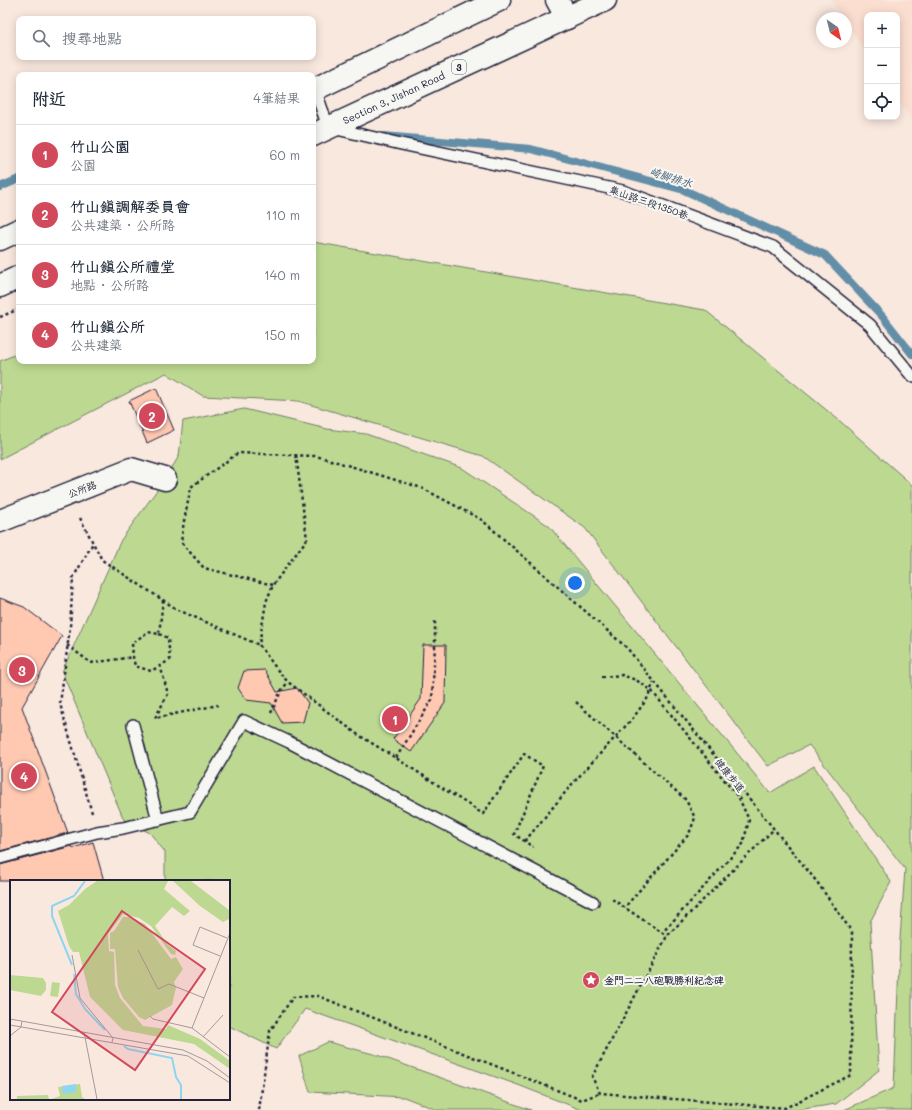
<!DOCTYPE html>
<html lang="zh-TW">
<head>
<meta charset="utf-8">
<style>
  :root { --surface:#fff; --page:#f6f6f7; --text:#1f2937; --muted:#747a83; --line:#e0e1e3; --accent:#d1495b }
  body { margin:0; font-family:Mali,"LXGW WenKai TC",sans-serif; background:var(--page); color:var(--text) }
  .controls { position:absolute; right:12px; top:12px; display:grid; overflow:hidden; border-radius:8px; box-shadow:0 2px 10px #0003 }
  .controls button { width:36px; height:36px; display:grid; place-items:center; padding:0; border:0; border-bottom:1px solid var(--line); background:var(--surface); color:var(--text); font:20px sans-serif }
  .compass { position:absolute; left:816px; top:12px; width:36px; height:36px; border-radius:50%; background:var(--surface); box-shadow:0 2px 10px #0003; rotate:145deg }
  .you { position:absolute; left:575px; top:583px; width:14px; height:14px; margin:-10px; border:3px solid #fff; border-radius:50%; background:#1a73e8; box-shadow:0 0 0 6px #1a73e833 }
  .badge { display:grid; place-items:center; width:26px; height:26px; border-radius:50%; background:var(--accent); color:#fff; font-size:13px; font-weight:700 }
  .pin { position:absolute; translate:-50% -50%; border:2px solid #fff; box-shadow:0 1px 4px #0006 }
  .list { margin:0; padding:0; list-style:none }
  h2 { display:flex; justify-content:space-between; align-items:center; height:52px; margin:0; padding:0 16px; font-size:17px }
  h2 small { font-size:13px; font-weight:400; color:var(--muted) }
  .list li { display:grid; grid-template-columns:26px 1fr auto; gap:12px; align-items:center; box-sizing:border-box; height:60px; padding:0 16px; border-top:1px solid var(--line) }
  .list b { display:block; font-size:15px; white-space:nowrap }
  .list p { margin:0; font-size:13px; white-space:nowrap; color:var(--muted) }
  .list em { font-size:13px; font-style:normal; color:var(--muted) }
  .icon { flex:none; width:22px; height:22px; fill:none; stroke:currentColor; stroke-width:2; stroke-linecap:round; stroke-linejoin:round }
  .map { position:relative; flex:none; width:912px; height:1110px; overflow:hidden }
  .search { position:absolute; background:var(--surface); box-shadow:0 2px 10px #0003; left:16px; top:16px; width:300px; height:44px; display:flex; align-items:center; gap:10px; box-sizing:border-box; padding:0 14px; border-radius:8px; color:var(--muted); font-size:15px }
  .panel { position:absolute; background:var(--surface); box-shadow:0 2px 10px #0003; left:16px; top:72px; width:300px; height:292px; border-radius:8px }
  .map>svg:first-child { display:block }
</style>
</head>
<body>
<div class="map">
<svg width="912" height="1110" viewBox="0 0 912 1110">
  <rect width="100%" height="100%" fill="#f9e8de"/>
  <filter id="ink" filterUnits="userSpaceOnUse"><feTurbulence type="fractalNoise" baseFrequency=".025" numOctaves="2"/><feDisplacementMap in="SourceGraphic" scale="8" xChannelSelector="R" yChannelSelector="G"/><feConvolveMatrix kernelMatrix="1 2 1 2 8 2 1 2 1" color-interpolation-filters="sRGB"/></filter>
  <g filter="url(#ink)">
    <path fill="#fbded0" d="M831,0H912V121L897,99V15H867V54L846,23V18H843Z"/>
    <g fill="#bdd991" stroke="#707e66">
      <path d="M313,242L705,310L841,422L912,485V1110H844L894,1088L900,939L905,869L809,745L768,766L585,528L483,456L298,401L203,396L166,373L0,459V361L19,353V361H313Z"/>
      <path d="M244,409L327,429L366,434L462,468L549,526L770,793L814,766L891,882L870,922L879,1070L836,1104L797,1110H582L518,1085L305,1009L276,1049L229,1026V881H165V852L150,833L124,820L62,672L121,540L165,479L179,456L183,421Z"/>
      <path d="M328,1042L377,1055L531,1110H437L404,1097L310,1092L299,1056Z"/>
    </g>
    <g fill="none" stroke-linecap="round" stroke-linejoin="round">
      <g stroke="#638ea8" stroke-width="8">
        <path d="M384,136L531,149L684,190L825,255L882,316L912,354"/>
        <path d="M0,187L19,179"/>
      </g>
    </g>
    <g fill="#ffc8b1" stroke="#22223b">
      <path d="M156,388L174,430L147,443L129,401Z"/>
      <path d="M0,598L24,607L62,636L22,707L68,833L0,851Z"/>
      <path d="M423,645H446L445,703L411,752L393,739L421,699Z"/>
      <path d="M265,670L277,692L297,688L308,703L303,722L282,723L271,703L246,700L238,688L244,671Z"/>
      <path d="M93,842L104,881H0V865L72,846L73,848Z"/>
    </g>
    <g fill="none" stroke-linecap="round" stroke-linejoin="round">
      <g stroke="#22223b" stroke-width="14">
        <g id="service">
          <path d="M315,89L328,127L401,144L623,191L773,247L870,325L912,376"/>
          <path d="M133,725L158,820"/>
          <path d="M0,858L97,832L123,828L190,812L244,721L289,742L593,902"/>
        </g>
      </g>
      <g stroke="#22223b" stroke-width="25">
        <g id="minor">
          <path d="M557,0L567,18"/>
          <path d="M0,521L131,469L165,479"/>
        </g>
      </g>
      <g stroke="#22223b" stroke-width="25">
        <g id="primary">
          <path d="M313,90L499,0"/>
          <path id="s1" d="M313,135L605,0"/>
          <path d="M0,239L19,230"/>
          <path d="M0,286L19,277"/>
        </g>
      </g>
      <g stroke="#22223b" stroke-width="2.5" stroke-dasharray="3 3" stroke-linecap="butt">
        <path d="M0,317L19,309"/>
        <path d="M296,455L307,539L273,585L266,602L259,645L279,672L288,682L357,734L396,758L483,814L524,754L543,766L514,834L533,847"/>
        <path d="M80,518L102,560L178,610L259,645"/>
        <path d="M273,585L204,568L181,542L184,521L191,487L238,453L315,456L324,458L422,488L482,520L627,648L817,882L852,932L851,1075L785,1108L600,1093L592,1077L667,936L774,829"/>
        <path d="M159,634L168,638L170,660L151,671L135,666L133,657L132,643L148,632L159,634L163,600"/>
        <path d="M67,645L91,663L133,657"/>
        <path d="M160,665L168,694L155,718L218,705"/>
        <path d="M602,677L622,675L636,680L651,690L739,798L749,820L743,844L662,933"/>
        <path d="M576,702L686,800L695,818L689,834L624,908"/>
        <path d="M271,713L281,691L288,682"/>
        <path d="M396,758L432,700L435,646V620"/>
        <path d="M92,813L60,704L70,627L73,578L93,543"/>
        <path d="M525,841L573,783L633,718L647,699L654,682"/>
        <path d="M612,899L667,936"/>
        <path d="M259,1110L270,1031L293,997L318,996L582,1100L600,1093"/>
      </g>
      <use href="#service" stroke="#f6f6f2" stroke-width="11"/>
      <use href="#minor" stroke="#f6f6f2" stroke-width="22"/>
      <use href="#primary" stroke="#f6f6f2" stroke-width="22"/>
    </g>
  </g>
  <defs>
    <g id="sight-disc" transform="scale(0.9)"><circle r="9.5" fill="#d1495b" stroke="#f6f6f2"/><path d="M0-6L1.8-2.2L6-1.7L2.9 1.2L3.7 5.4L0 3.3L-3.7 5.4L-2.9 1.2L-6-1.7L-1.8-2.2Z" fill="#fff"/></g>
  </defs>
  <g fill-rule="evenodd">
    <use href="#sight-disc" x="591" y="980"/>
  </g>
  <g text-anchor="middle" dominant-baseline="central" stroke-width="4" stroke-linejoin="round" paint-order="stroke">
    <rect fill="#f6f6f2" stroke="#626272" stroke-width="1" x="452" y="60" width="14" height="14" rx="3"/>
    <g font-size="9" font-weight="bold" fill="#22223b">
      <text x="459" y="67">3</text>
    </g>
    <g font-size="10" fill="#22223b" stroke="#f6f6f2">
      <text stroke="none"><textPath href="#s1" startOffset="89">Section 3, Jishan Road</textPath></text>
      <text transform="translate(649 202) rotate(19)">集山路三段1350巷</text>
      <text transform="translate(82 489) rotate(-21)">公所路</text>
      <text transform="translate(730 775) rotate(51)">健康步道</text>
    </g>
    <g font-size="10" font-weight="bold" fill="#22223b" stroke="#f6f6f2" text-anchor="start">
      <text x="604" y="980">金門二二八砲戰勝利紀念碑</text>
    </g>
    <g font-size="11" font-style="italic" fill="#425871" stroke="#f6f6f2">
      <text transform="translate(671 177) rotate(17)">崎腳排水</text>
    </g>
  </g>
  <g transform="translate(10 880)">
    <rect width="220" height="220" fill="#f9e8de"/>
    <path d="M87,1H158L154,9L180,31L174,36L162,27L145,46L158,65L166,71L165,75L161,74L141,46L129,38L113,34L98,54L99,71L104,72L105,105L110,118L133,146L156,149L158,145L190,159L220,181V189L184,164L113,150L80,117L69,72H63L59,66L48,31L59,25L75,9ZM163,1H181L219,30V39L213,42L190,26ZM113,37H119L135,44L161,79L166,77L173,89L164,102L166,108L162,125L135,140L129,137L113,118L108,107L105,69H100V53L104,51ZM0,95L33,98L36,103V110L31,116L0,110ZM42,102L50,103L48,117L40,116ZM70,204L72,217L75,219H41L50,216L48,207ZM38,215L39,219H7V216Z" fill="#bdd991"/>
    <path d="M66,204V212L53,214L52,206Z" fill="#8ed6f0"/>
    <path fill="none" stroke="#8ed6f0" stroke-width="2" d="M62,85L42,36V26L64,16L75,1M64,94L66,114L75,129L95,150M114,166L118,169L162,178L166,197L171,205V219"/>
    <path fill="none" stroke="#a3999d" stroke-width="1" d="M128,70L148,109L159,104L194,118M62,75L70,118L103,158L102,162M210,76L183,65L190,47L217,58M140,136L143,139L182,148L220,177M0,139L173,170L197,181L220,198M0,145L178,176L220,203M182,148L220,53M74,152L87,219M0,156L11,147L12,141M193,157L213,135"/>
    <path fill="#d1495b" fill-opacity="0.15" stroke="#d1495b" stroke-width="2" d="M112,31L195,89L125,190L42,132Z"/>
    <rect width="220" height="220" fill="none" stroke="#22223b" stroke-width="2"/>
  </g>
</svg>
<div class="controls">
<button>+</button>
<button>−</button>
<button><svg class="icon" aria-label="locate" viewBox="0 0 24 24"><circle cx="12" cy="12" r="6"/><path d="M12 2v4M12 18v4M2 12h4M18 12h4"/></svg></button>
</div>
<svg class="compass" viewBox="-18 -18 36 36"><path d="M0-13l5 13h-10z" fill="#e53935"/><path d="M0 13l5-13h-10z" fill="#747a83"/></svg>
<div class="you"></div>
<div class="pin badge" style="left:395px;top:719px">1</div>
<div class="pin badge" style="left:152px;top:416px">2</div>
<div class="pin badge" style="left:22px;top:670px">3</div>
<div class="pin badge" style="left:24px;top:776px">4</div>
<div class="search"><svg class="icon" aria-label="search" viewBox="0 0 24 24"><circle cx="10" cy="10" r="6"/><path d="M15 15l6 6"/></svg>搜尋地點</div>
<section class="panel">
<h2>附近<small>4筆結果</small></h2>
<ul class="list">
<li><span class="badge">1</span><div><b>竹山公園</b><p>公園</p></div><em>60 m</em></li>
<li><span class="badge">2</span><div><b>竹山鎮調解委員會</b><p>公共建築 · 公所路</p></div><em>110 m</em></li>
<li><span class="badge">3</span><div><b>竹山鎮公所禮堂</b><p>地點 · 公所路</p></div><em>140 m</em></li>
<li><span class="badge">4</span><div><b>竹山鎮公所</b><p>公共建築</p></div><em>150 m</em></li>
</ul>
</section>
</div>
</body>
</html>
